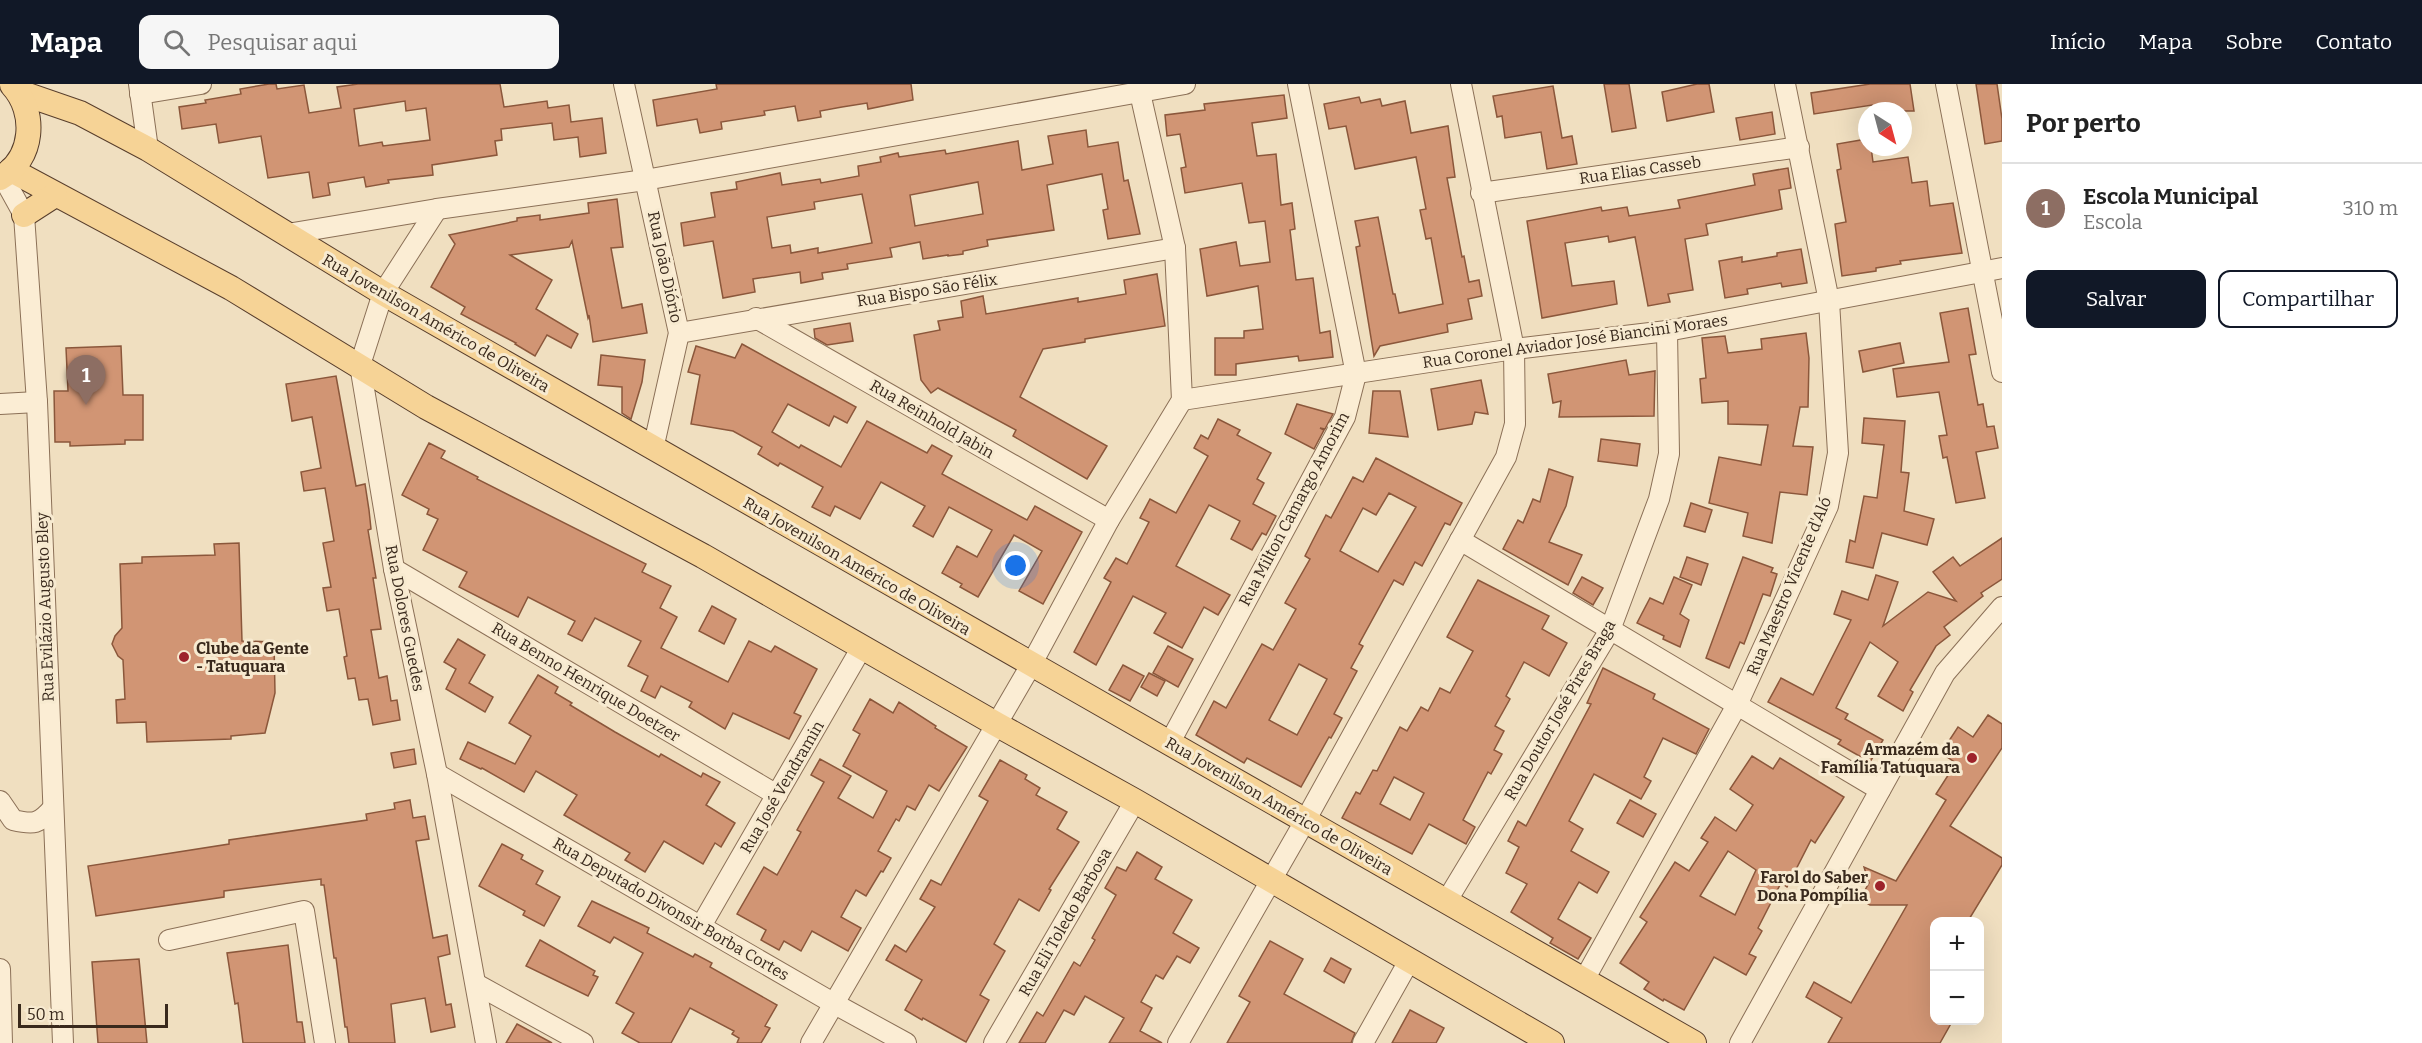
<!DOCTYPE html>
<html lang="pt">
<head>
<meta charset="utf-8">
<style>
  :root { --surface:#fff; --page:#f6f6f6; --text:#222; --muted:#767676; --line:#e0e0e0; --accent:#111827 }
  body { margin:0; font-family:Bitter,serif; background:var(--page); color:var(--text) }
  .controls { position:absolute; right:18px; bottom:18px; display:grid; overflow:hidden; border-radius:12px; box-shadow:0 6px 24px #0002 }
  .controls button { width:54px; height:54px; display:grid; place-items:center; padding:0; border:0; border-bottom:2px solid var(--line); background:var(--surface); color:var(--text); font:30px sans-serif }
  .compass { position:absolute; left:1858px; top:18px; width:54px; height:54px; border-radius:50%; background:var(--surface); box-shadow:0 6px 24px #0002; rotate:144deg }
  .scale { position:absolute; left:18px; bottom:15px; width:150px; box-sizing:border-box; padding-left:6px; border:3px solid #39291c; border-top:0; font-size:16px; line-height:21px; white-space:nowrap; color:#39291c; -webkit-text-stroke:4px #f7ead0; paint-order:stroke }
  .you { position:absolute; left:1016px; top:482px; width:21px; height:21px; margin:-15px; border:4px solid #fff; border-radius:50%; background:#1a73e8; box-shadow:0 0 0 9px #1a73e833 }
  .badge { display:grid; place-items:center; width:39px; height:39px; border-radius:50%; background:var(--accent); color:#fff; font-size:20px; font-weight:700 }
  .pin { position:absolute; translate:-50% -50px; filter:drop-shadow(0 2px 3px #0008) }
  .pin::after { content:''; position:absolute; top:32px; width:21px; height:18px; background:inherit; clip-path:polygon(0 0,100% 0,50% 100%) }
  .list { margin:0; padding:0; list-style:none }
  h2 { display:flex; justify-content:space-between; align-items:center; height:78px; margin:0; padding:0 24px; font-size:26px }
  h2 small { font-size:20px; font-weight:400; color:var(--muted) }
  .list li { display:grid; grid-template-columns:39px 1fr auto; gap:18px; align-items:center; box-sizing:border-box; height:90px; padding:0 24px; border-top:2px solid var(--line) }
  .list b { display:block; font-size:22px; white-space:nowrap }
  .list p { margin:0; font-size:20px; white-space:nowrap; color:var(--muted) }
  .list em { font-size:20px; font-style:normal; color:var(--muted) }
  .actions { display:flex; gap:12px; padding:18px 24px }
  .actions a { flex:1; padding:14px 0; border:2px solid var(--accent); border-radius:12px; text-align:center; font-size:21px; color:var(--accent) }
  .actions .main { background:var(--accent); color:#fff }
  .icon { flex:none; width:33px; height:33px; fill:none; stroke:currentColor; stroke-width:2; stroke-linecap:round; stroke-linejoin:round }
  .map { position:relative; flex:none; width:2002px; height:959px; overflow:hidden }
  header { display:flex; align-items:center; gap:36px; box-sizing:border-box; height:84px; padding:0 30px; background:var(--accent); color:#fff }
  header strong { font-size:28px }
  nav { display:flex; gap:33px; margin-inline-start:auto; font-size:21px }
  .search { width:420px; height:54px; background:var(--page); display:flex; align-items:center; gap:15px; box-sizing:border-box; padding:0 21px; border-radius:12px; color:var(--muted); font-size:22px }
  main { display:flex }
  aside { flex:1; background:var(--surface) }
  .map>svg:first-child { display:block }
</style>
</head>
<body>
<header>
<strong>Mapa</strong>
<div class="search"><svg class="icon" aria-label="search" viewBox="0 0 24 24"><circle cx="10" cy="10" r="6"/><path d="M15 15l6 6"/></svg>Pesquisar aqui</div>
<nav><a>Início</a><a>Mapa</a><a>Sobre</a><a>Contato</a></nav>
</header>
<main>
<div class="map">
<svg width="2002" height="959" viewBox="0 0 2002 959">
  <rect width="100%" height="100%" fill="#f0dfc0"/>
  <g fill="#d19574" stroke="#8b573b" stroke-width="1.5" fill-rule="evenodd">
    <path d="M269,0H276L277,5L304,1L309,29L341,24L337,3L358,0H500L504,23L547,17L548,24L569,21L571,38L602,34L606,69L580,73L578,53L554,56L552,39L501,45L502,56L495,57L497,71L432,81L433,91L388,96L389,99L366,103L364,93L328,99L330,111L313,114L309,88L268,94L261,52L219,59L216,40L182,45L179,23L206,19L205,16L241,10L240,5ZM405,17L406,27L426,24L430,56L383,62L382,58L359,62L354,25Z"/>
    <path d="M716,0H911L913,16L868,25L867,19L842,23L820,27L821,33L798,37L795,22L764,27L765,31L721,38L722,45L700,49L697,35L657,42L653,16L717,5Z"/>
    <path d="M1604,0H1629L1636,44L1612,48Z"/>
    <path d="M1697,0H1709L1714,28L1667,37L1662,8Z"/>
    <path d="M1870,0H1910L1914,27H1873L1872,21L1814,30L1811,9Z"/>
    <path d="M1976,0H1997L2002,35V57L1985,60Z"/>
    <path d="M1553,2L1562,54L1572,52L1577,80L1547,85L1541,48L1505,54L1502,32L1497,33L1493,12Z"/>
    <path d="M1284,11L1287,34L1252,39L1257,72L1276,70L1281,121L1292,119L1295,145L1290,146L1296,196L1313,194L1320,249L1330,247L1333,273L1299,277L1298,272L1236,280V291H1215V254H1244V247L1263,245L1258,202L1207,212L1200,165L1236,158L1240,182L1270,178L1265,137L1249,139L1242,99L1185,109L1181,84L1186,83L1180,50L1167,52L1165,31L1205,26L1204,20Z"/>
    <path d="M1359,13L1361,19L1380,15L1382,22L1405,17L1411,49L1448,42L1455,93L1447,94L1462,173L1464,172L1469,198L1479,196L1482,212L1468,215L1472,235L1447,240L1448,248L1380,262L1374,272L1356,163L1360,162L1355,137L1378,133L1393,210H1395L1399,229L1443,220L1431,154L1426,155L1420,126L1426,125L1416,73L1355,85L1346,42L1329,45L1324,20Z"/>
    <path d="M1772,28L1775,50L1740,56L1736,34Z"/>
    <path d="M1086,46L1088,63L1118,58L1124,97L1128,96L1140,150L1108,155L1103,126L1108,125L1102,90L1047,101L1054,146L987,156L988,162L963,167V170L948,172V171L923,175L920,158L890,164L892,173L847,180L848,185L822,189L823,195L801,199L800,188L753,195L755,208L723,214L713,157L684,162L681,139L715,133L711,109L737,105L736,98L780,89L782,101L820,95L821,99L859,92L858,82L881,78L880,73L898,69L899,73L945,66L946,70L1018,57L1022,86L1053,80L1048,52ZM978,98L983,130L915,142L910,111ZM862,110L872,159L818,169V164L791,169L790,161L772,164L767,133L815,125L814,118Z"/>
    <path d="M1867,55V63H1871L1873,78L1908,73L1912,99L1927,97L1930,122L1953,119L1962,169L1900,177L1901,180L1876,184V187L1842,192L1835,140L1846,138L1837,86L1841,85L1837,60Z"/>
    <path d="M1788,84L1791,104L1779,106L1782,125L1706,140L1708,151L1685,155L1693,206L1668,210L1670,218L1648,222L1635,153L1609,158L1608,152L1565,159L1572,202L1614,197L1617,220L1542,234L1527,137L1601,123L1602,127L1627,123L1629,132L1680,124L1678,116L1755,101L1753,90Z"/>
    <path d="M617,115L623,163L611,164L622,224L642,220L647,249L593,258L589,231L588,234L572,157L569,163L510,171L552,196L536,225L578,250L571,264L547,251L535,272L515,260L516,259L461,230L465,223L431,203L455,160L449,151L517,137V134L540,131V136L589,129L588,119Z"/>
    <path d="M1801,165L1807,199L1782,203L1781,199L1747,205L1748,210L1725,214L1719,177L1742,173V178L1777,172V169Z"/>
    <path d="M1157,190L1165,242L1085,255V258L1043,265L1020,313L1107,362L1087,395L1013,352L1016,346L938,304L931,309L921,296L914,251L940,246L938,237L963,233L961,217L983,212L986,230L1078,214V218L1126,210L1124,196Z"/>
    <path d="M1968,224L1976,270L1969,271L1978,321L1983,320L1987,343L1994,342L1998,364L1976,368L1985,414L1956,419L1947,373L1943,374L1939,352L1947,351L1939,308L1897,313L1893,285L1949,278L1940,229Z"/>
    <path d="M850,239L853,257L827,261L815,254L814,245Z"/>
    <path d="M1806,249L1809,274L1808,323H1800L1793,362L1813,363L1807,411L1780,408L1772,459L1743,452L1748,429L1709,419L1719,373L1761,381L1768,341L1728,340V317L1702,319L1700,295L1706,294L1702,254L1725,252L1728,269L1762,265L1761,255Z"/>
    <path d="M1900,259L1904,279L1863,288L1859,267Z"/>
    <path d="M742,260L856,323L847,339L834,332L829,342L788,320L772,348L799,364L801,361L841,383L867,337L927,369L932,361L952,372L942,390L1027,436L1035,422L1082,448L1043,520L1019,507L1042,467L1014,451L978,513L960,503L962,500L942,489L957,462L977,473L992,446L949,423L933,453L913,442L925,422L881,398L860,435L835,422L830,432L812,423L823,403L780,379L778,382L758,370L762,363L733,347L691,340L700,291L688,288L696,262L735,274Z"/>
    <path d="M121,262L123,311H143V356H125V360L70,362V358H55L54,307H68L66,264Z"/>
    <path d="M601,271L645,276L642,298L631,335L622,329V303L598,301Z"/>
    <path d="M1626,276L1629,291L1655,287L1654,332L1559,333L1561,317L1553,319L1548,290Z"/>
    <path d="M336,292L356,402L365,400L369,426L371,445L368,446L376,494H373L381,545L371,546L379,594L387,592L391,617L397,616L400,636L373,641L368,615L359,616L355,594L348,595L344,573L347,572L339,525L327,527L323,504L331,503L323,459L334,457L325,404L304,407L301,388L321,384L312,333L292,337L286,300Z"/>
    <path d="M1481,296L1488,330L1475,328L1472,340L1438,346L1431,305Z"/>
    <path d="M1373,307H1400L1408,353L1369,349Z"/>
    <path d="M1297,320L1333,330L1325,345L1320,344L1324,346L1314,365L1285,350Z"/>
    <path d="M1864,334L1905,337L1901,388L1909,389L1904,427L1934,435L1927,461L1882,449L1873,484L1846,478L1850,456L1855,458L1864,412L1877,414L1884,361L1862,359Z"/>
    <path d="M1218,335L1240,346L1237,351L1271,369L1257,395L1264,399L1253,420L1276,432L1266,451L1262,449L1252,466L1231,455L1240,437L1209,421L1176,482L1230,511L1218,531L1204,523L1182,564L1154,549L1166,529L1133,512L1096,581L1074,568L1111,498L1104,494L1116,474L1127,480L1149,438L1140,434L1150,415L1176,429L1208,372L1194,364L1201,351L1208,355Z"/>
    <path d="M1601,355L1640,360L1637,382L1598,377Z"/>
    <path d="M429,359L445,367L441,374L478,393L477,395L646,480L642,488L671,502L660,524L677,533L661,564L728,598L749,557L771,568L775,562L817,585L794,629L801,632L789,655L733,629L725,645L689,623L692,618L661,602L655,614L641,607L648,592L628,582L641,557L595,534L582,557L568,550L575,537L528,513L518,533L459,503L467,488L423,466L438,435L427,430L429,425L402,411Z"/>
    <path d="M1376,374L1462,419L1450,441L1445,439L1422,482L1415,478L1403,501L1394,496L1359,560L1363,562L1351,584L1357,587L1334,630L1342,634L1331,654L1329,653L1301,703L1247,674L1244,679L1196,651L1214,617L1226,624L1262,560L1273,566L1296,525L1285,519L1310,475L1305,472L1313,456L1326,431L1331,434L1353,393L1363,398ZM1389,409L1416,423L1378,488L1340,467L1363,424L1376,431ZM1299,580L1327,595L1297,651L1269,636Z"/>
    <path d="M1549,385L1573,393L1566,422L1549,458L1582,471L1568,501L1503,465L1518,436L1523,439L1533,415L1540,418Z"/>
    <path d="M1691,419L1712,426L1705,448L1684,442Z"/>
    <path d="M2002,454V495L1981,509L1983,512L1944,543L1950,551L1936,562L1910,606L1913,608L1903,627L1878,612L1898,578L1870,558L1836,624L1848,630L1845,635L1883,656L1870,678L1838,660L1841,656L1768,618L1781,594L1813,611L1851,536L1834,530L1842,507L1868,516L1876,491L1898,498L1883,542L1928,508L1956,517L1933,488L1953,473L1960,482Z"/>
    <path d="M239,459L242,557L274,558L275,609L265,649L231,652V655L147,658L146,638L117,639L116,616L125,615L123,576L118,572L112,560L115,552L122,544L120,480L142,479V473L215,471L214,460Z"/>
    <path d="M1687,473L1708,480L1701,501L1680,493Z"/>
    <path d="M1743,473L1773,484L1771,488L1777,490L1770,512L1763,510L1744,560L1740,558L1729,584L1706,574Z"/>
    <path d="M1582,493L1603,504L1593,521L1573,509Z"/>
    <path d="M1674,493L1692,501L1680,530L1689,536L1680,563L1663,555L1664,552L1637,539L1650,514L1663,520Z"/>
    <path d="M1478,496L1549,532L1542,545L1567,559L1549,592L1524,578L1506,612L1510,615L1495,642L1504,647L1494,666L1502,670L1491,690L1488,688L1463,736L1475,743L1466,760L1429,740L1412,770L1342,734L1356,708L1360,710L1373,686L1377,687L1400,643L1407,647L1421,623L1428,627L1440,604L1450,609L1473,567L1447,553ZM1394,693L1424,709L1410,736L1380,720Z"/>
    <path d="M712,522L736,535L724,560L699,547Z"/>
    <path d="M458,555L485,571L469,599L493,613L485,628L446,605L456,585L444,578Z"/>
    <path d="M1168,562L1193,575L1178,603L1153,589Z"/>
    <path d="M1123,581L1144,592L1130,617L1109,606Z"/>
    <path d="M1603,584L1655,610L1653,615L1709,645L1696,670L1663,654L1644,693L1651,697L1641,715L1594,690L1569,737L1583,745L1571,767L1609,788L1597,809L1579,798L1558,835L1591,854L1578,875L1550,859L1553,854L1511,828L1527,800L1506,789L1519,763L1508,757L1518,737L1526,742L1591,620L1587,619Z"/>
    <path d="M1149,589L1165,597L1157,612L1141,603Z"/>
    <path d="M538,591L558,603L555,609L572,619L570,621L615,648L659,673L661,670L701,693L703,689L720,698L706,721L735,739L721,763L715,759L703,780L664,757L645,788L625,776L630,769L564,731L577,711L536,687L524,708L482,684L481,685L460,675L468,658L515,680L531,652L509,639Z"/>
    <path d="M870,615L893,629L899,618L936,642L935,644L967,663L939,707L929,701L915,726L907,722L899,737L896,735L878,767L891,774L883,788L881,787L866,812L856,806L841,833L861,844L848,867L812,847L801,867L784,857L779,866L761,856L766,846L737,830L764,783L777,791L801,748L797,746L824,698L811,691L820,675L851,692L838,714L873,734L887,707L843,682L860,650L853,646Z"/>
    <path d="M1988,631L2002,640V664L1950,742L2002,774V781L1968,837H1935V936H1953L1940,959H1828L1842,934L1806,913L1814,898L1851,919L1907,821H1870L1860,815L1869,799L1864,783L1896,797L1946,716L1936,710L1956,679L1941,669L1958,643L1973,653Z"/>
    <path d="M414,665L416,680L394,684L391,669Z"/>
    <path d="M1752,672L1773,685L1780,674L1844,713L1815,759L1811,756L1787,803L1781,799L1758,844L1762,847L1749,870L1756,873L1746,891L1714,873L1684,926L1664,915L1663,917L1644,905L1649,898L1620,879L1647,838L1640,833L1675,778L1689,787L1708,758L1701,754L1715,733L1736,747L1753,721L1730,705ZM1728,767L1756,786L1735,831L1700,812Z"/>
    <path d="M1000,676L1027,691L1025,695L1040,704L1036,711L1067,728L1057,745L1079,758L1049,805L1051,806L1039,827L1019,815L994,860L1005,867L980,911L989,916L966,958L923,934L922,936L905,926L922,896L886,876L895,861L906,868L935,823L920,815L931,796L941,801L988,717L979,712Z"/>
    <path d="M410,716L413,734L425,732L429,755L416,757L433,854L447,851L450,870L438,873L446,921L451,920L455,943L431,948L425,914L391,920L395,959H349L347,943H345L336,874H334L324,801H321V795L224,807V813L96,832L88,782L229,760V756L367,736L366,730L395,725L394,719Z"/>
    <path d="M1630,716L1656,730L1643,753L1617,739Z"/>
    <path d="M502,760L523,771L521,775L543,787L536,800L560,813L544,842L523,831L525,827L479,802Z"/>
    <path d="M1137,768L1162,783L1155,795L1192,816L1173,849L1199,864L1190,879L1177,872L1163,895L1156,891L1141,918L1152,924L1140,947L1162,959H1109L1124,934L1085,912L1074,931L1064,926L1045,959H1019L1037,928L1043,932L1074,878L1080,882L1095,856L1092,854L1116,811L1105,804L1117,783L1126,787Z"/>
    <path d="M592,817L649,844L647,849L693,873L695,870L712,879L710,883L777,921L765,942L770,944L761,959H737L739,954L732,950L734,947L690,924L671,959H640L622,949L634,929L616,919L643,869L614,853L610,859L578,842Z"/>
    <path d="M540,856L595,887L593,891L598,893L588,912L526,882Z"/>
    <path d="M1270,857L1303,875L1284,910L1355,949L1351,959H1227L1250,918L1239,912Z"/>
    <path d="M288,861L297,938H302L305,959H243L238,919L235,920L227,869Z"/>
    <path d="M1331,874L1351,885L1344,899L1324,887Z"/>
    <path d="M139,875L147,959H98L92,878Z"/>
    <path d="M1410,926L1444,944L1436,959H1392Z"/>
    <path d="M517,940L552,959H506Z"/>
  </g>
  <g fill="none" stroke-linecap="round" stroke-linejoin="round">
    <g stroke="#8b7057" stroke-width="22">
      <g id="minor">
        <path d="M139,0L148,65"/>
        <path d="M624,0L679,249L653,365"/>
        <path d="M1946,0L2002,288"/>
        <path d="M140,10L201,0"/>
        <path d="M3,93L24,131L37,318L63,959"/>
        <path d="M1481,109L1799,63"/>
        <path d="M437,125L383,209L360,281L394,485L437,690L486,959"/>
        <path d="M287,150L437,125L645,96L1185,0"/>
        <path d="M756,234L1109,436"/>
        <path d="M679,249L1175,164"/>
        <path d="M1182,316L1514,265L1667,247L2002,184"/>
        <path d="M0,320L37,318"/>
        <path d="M1460,456L1880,706"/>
        <path d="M394,485L777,711"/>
        <path d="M1169,660L1345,333L1356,290L1298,0"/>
        <path d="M437,690L833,919L906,959"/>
        <path d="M0,717L13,736C34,741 39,740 53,724"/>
        <path d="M1446,818L1610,546L1659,415L1669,370L1667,247"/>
        <path d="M701,842L862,563"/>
        <path d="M169,856L304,827L325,959"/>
        <path d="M0,885L2,959"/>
        <path d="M1584,896L1737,621L1828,422L1838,369L1829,217L1785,0"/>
        <path d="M476,900L583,959"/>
        <path d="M811,959L1031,581L1109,436L1182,316L1175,164L1138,0"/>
        <path d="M994,959L1135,717"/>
        <path d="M1178,959L1305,737L1506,373L1515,340L1514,265L1461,0"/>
        <path d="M1363,959L1409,877"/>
        <path d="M1740,959L1945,589L2002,523"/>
      </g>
    </g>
    <g stroke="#583e2c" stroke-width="26">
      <g id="major">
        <path d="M19,8L80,29L148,65L383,209L1694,959"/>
        <path d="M11,86L231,204L426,323L703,472L996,640L1135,717L1552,959"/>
        <path d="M0,94C34,75 37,28 12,1"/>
        <path d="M24,131L55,111"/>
      </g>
    </g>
    <use href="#minor" stroke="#fbedd4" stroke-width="20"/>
    <use href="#major" stroke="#f6d396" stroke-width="24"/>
  </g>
  <g fill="#9d232b" stroke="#f7ead0" stroke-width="2">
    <circle cx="184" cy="573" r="6"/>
    <circle cx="1972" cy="674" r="6"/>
    <circle cx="1880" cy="802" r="6"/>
  </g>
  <g text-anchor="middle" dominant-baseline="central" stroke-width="6" stroke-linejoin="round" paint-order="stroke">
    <g font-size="16" fill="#39291c" stroke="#f7ead0">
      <text transform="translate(1640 86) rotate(-8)">Rua Elias Casseb</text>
      <text transform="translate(665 183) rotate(78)">Rua João Diório</text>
      <text transform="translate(927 206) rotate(-9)">Rua Bispo São Félix</text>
      <text transform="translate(436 239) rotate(30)">Rua Jovenilson Américo de Oliveira</text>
      <text transform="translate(1575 257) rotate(-8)">Rua Coronel Aviador José Biancini Moraes</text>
      <text transform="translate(932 335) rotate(30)">Rua Reinhold Jabin</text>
      <text transform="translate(1294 425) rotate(-62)">Rua Milton Camargo Amorim</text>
      <text transform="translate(857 482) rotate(30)">Rua Jovenilson Américo de Oliveira</text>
      <text transform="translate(1789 502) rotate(-67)">Rua Maestro Vicente d'Aló</text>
      <text transform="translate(45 523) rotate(-92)">Rua Evilázio Augusto Bley</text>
      <text transform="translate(405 534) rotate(79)">Rua Dolores Guedes</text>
      <text transform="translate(586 598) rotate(31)">Rua Benno Henrique Doetzer</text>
      <text transform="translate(1560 626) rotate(-60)">Rua Doutor José Pires Braga</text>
      <text transform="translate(782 703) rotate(-60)">Rua José Vendramin</text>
      <text transform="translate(1279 722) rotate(30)">Rua Jovenilson Américo de Oliveira</text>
      <text transform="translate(671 825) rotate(30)">Rua Deputado Divonsir Borba Cortes</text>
      <text transform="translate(1065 838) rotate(-60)">Rua Eli Toledo Barbosa</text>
    </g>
    <g font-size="16" font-weight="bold" fill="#39291c" stroke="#f7ead0" text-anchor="end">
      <text x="196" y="564" text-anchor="start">Clube da Gente<tspan x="196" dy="18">- Tatuquara</tspan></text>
      <text x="1960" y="665">Armazém da<tspan x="1960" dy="18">Família Tatuquara</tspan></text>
      <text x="1868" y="793">Farol do Saber<tspan x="1868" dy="18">Dona Pompília</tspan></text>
    </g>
  </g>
</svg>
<div class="controls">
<button>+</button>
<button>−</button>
</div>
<svg class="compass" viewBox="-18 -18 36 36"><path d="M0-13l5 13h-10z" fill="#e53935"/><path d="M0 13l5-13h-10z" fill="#767676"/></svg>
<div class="scale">50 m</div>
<div class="you"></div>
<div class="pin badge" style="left:86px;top:321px;background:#8d6e63">1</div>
</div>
<aside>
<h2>Por perto<small></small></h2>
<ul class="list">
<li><span class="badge" style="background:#8d6e63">1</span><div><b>Escola Municipal</b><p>Escola</p></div><em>310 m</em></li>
</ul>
<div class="actions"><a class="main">Salvar</a><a>Compartilhar</a></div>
</aside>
</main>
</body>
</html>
